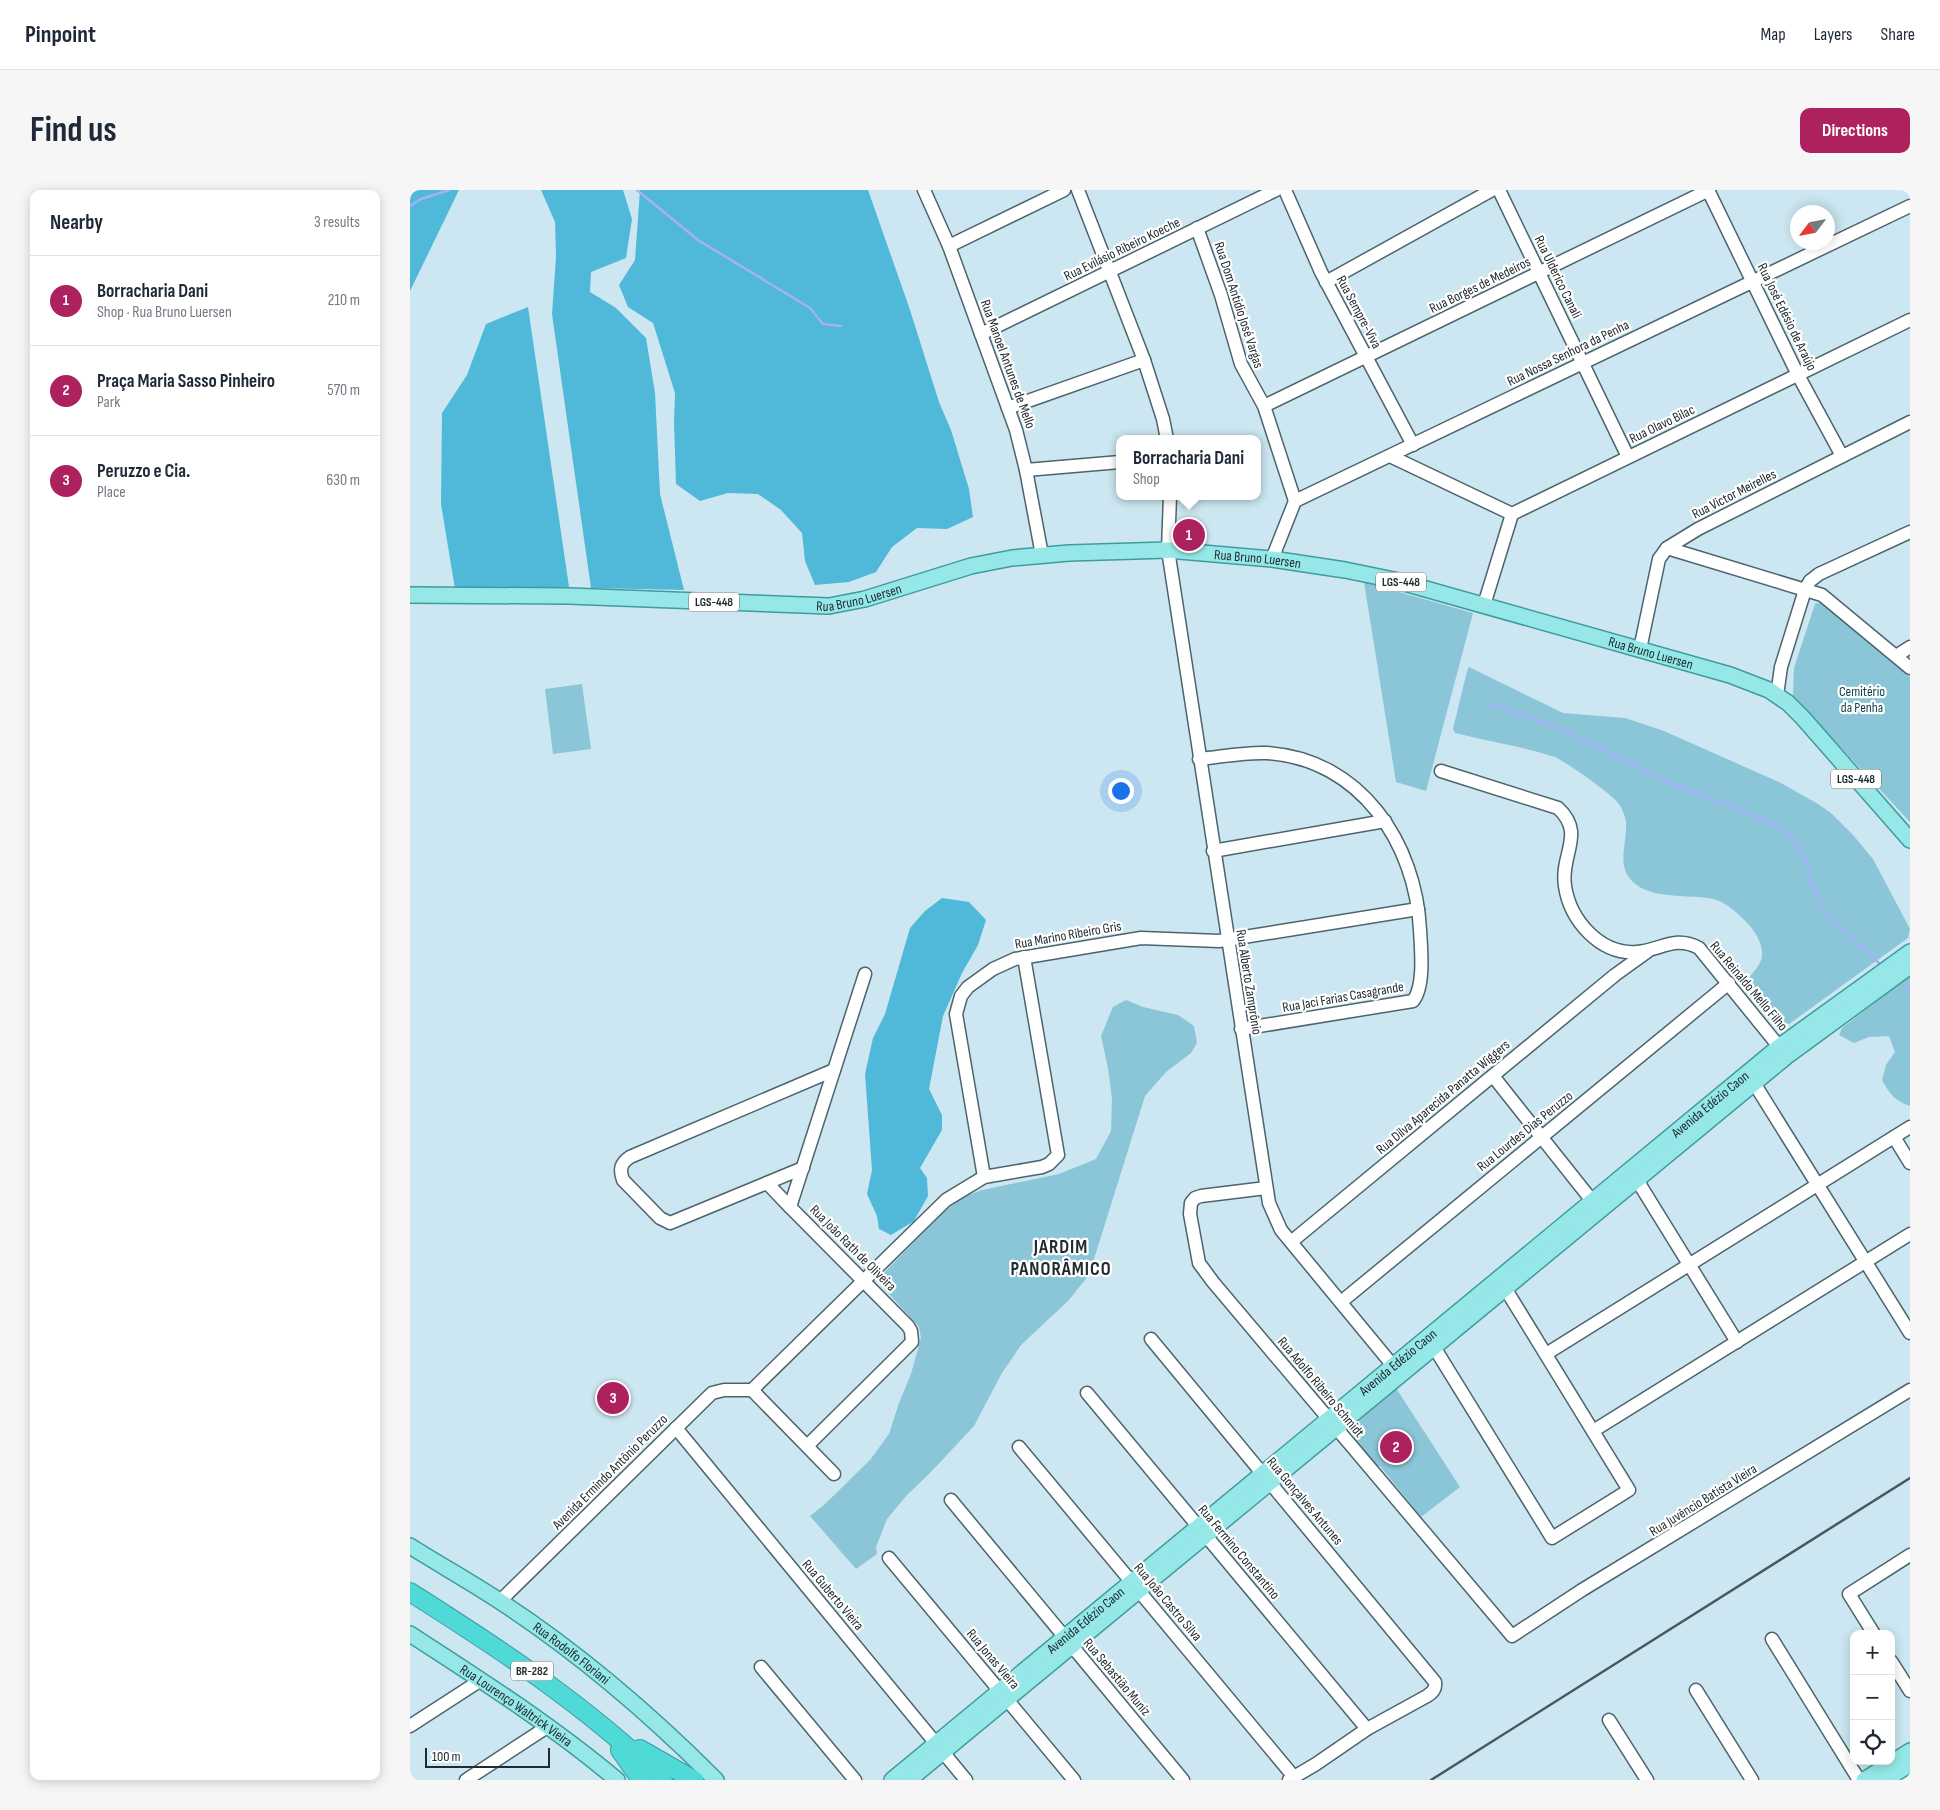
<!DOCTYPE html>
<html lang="en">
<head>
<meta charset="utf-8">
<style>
  :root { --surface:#fff; --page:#f6f6f7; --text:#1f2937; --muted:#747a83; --line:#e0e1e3; --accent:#ad215f }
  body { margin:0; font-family:"Sofia Sans Condensed",sans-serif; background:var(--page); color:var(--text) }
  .controls { position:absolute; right:15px; bottom:15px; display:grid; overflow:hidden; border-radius:10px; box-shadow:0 2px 12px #0003 }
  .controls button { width:45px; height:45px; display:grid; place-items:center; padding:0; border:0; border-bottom:1px solid var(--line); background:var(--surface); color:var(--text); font:25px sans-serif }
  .compass { position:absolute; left:1380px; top:15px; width:45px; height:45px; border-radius:50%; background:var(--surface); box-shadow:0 2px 12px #0003; rotate:238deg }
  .scale { position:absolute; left:15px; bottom:12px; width:125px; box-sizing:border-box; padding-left:5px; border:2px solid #212b2f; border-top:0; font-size:14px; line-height:18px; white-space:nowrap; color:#212b2f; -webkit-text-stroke:4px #fff; paint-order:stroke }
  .you { position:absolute; left:710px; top:600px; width:18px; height:18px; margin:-12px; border:4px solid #fff; border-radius:50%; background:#1a73e8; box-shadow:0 0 0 8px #1a73e833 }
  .badge { display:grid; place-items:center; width:32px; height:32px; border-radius:50%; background:var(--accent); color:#fff; font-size:16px; font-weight:700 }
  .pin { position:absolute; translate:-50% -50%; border:2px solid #fff; box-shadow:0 1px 5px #0006 }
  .popup { position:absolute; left:706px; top:245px; width:145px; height:65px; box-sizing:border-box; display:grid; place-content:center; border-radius:10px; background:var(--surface); filter:drop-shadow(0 1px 4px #0005); font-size:16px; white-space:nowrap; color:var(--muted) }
  .popup b { font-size:19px; color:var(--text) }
  .popup::after { content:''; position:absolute; left:50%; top:100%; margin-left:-10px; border:10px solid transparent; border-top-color:var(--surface) }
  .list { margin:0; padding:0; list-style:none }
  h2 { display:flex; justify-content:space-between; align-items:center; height:65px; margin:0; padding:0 20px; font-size:21px }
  h2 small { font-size:16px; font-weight:400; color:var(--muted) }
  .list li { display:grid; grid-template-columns:32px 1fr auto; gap:15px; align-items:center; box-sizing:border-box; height:90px; padding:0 20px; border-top:1px solid var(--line) }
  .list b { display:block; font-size:19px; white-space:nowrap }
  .list p { margin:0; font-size:16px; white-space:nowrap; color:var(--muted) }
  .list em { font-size:16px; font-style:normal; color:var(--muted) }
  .icon { flex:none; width:28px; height:28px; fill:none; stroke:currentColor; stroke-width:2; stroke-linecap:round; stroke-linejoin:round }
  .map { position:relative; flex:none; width:1500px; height:1590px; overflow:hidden; border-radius:10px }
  header { display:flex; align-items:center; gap:30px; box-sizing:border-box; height:70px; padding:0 25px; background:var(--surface); border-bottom:1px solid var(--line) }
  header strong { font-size:24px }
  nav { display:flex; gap:28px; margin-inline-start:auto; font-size:18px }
  .intro { display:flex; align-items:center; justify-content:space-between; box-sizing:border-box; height:120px; padding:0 30px }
  h1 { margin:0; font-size:35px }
  .button { padding:12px 22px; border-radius:10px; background:var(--accent); color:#fff; font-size:18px; font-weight:700 }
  main { display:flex; gap:30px; padding:0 30px }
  aside { flex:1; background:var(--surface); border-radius:10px; box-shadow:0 2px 12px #0003 }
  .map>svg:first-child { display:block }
</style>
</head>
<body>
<header>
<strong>Pinpoint</strong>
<nav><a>Map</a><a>Layers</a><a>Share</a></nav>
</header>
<div class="intro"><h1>Find us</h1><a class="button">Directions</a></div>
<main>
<aside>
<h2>Nearby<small>3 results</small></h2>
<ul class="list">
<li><span class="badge">1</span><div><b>Borracharia Dani</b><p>Shop · Rua Bruno Luersen</p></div><em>210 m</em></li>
<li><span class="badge">2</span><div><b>Praça Maria Sasso Pinheiro</b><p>Park</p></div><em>570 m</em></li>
<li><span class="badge">3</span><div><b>Peruzzo e Cia.</b><p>Place</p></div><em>630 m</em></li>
</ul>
</aside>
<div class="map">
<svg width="1500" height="1590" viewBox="0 0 1500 1590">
  <rect width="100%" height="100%" fill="#cce7f1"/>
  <g fill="#8bc5d8">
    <path d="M954,392L1063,423L1016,601L986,592Z"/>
    <path d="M1413,411L1500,487V632L1383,506L1384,478L1405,414Z"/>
    <path d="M1059,477L1153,523L1215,528L1254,541L1371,593L1408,614L1421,623L1443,645L1463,669L1500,739L1498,748L1379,834L1374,833L1340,794L1338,789C1342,783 1349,777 1351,770C1355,759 1347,744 1340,736C1330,725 1318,713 1303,709C1280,704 1242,710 1223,692C1205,675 1218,652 1216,631C1215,626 1212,618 1209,614C1202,604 1156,572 1145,567C1115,557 1077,551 1045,543L1043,539L1057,481Z"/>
    <path d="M172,494L181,559L143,564L135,499Z"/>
    <path d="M1500,786V916C1486,912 1479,903 1472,890L1476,875L1485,862L1479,846L1459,847L1444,853L1429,845L1432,838Z"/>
    <path d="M716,810L733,817L768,825L784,836L787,853L781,863L756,882L735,906L679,1085L658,1111L611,1155L592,1183L564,1236L520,1283L497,1305L477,1329L466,1357L467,1364L446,1379L400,1326L414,1315L460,1270L479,1244L489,1213L501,1184L511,1148L509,1137L471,1095V1086L530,1025L550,1008L572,1000L649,984L686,969L701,941L702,909L698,878L691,846L703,817Z"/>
    <path d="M984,1195L1050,1297L1011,1327L970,1276H965L933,1237Z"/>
  </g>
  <g fill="#50b8d8">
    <path d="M0,0H49L0,101Z"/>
    <path d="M131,0H213L222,29L216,68L181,82L180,102L206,118L236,148L245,203L250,304L274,400L181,398L142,124L146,67L145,32Z"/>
    <path d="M230,0H458L499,117L529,212L541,240L559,299L563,327L537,339L507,338L482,357L466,382L439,392L405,395L395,371L392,343L371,320L348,304L318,303L290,311L266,294L264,233L265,203L243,133L218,117L209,95L225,70Z"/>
    <path d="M118,117L159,397L45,399L31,314L32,223L57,185L76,134Z"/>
    <path d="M532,708L559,712L576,730L568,755L552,783L533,826L519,899L532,925V940L510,978L517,988L518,1006L504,1031L481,1045L469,1039L467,1026L457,1004L462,980L455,884L463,848L475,824L500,738L515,721Z"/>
  </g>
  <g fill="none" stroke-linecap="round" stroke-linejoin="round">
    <g stroke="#a4b0f9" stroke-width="2.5">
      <path d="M227,0L288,50L400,118L413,134L431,136"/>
      <path d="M0,16L11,9L39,0"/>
      <path d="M1080,514L1141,535L1253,590L1350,628L1373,639L1385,651L1396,669L1402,696L1418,726L1470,774"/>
      <path d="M1496,795L1500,800"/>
    </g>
    <g stroke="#4c646c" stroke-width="15">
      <g id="minor">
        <path d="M514,0L539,56L606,240L616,280L632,365"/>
        <path d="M668,0L734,170L753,229L757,249"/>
        <path d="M875,0L911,82L1003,255"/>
        <path d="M1089,0L1218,267"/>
        <path d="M1298,0L1388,185L1432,266"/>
        <path d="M787,38L811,105L831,174L854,216L885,311"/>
        <path d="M539,56L654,0"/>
        <path d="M916,92L1082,0"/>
        <path d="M571,144L866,0"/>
        <path d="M854,216L1299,0"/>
        <path d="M598,218L734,170"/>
        <path d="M980,266L1102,324"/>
        <path d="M616,280L710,272"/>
        <path d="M760,306L758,360L859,1013L871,1040L989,1183"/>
        <path d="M1257,358L1412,405L1500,478"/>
        <path d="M862,369L885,311L1500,16"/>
        <path d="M1074,415L1102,324L1500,130"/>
        <path d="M1230,459L1249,369L1257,358L1288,339L1500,232"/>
        <path d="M1486,466L1500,457"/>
        <path d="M1367,505L1371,477L1395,400L1400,391L1409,384L1500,342"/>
        <path d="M789,569C811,567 834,562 857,563C951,569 1006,654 1010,740C1011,759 1015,796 1003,811L831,839"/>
        <path d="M1031,581L1148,618C1176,644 1150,664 1155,696C1160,730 1190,765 1227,762C1251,760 1265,745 1289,758L1375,864"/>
        <path d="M803,661L975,631"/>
        <path d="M1083,886L1187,1017"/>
        <path d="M1344,893L1500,1143"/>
        <path d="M1484,947L1500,973"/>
        <path d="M393,978L260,1033L250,1028L213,990C209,979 211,973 220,967L424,880"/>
        <path d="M574,987L546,824L551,806L558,797L583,779L605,769L731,748L809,751L1008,719"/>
        <path d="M1227,990L1327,1152"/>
        <path d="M357,993L380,1017"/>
        <path d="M856,998L791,1006L785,1008L781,1013L780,1024L789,1073L803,1092L1102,1446L1172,1400L1500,1200"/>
        <path d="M881,1052L1205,785L1237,762"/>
        <path d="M931,1112L1319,793"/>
        <path d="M741,1149L1025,1492C1026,1499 1023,1502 1017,1506L957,1539L906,1574L879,1590"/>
        <path d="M1024,1157L1142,1348L1219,1300L1095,1098"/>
        <path d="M1136,1164L1500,937"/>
        <path d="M342,1200L536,1010L574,987L632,977L639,974L648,965L614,767"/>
        <path d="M342,1200L424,1284"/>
        <path d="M677,1203L957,1539"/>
        <path d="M266,1238L556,1590"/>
        <path d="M1183,1241L1500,1044"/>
        <path d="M397,1256L502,1152L501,1141L498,1136L380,1017L455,784"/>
        <path d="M609,1257L884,1587"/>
        <path d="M541,1310L773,1590"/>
        <path d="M479,1368L664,1590"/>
        <path d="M90,1411L302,1203L314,1200H342"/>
        <path d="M1464,1444L1439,1404L1500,1365"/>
        <path d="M1362,1449L1449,1590"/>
        <path d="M1481,1471L1500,1501"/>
        <path d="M351,1477L445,1590"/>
        <path d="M1286,1500L1342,1590"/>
        <path d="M1199,1530L1237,1590"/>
        <path d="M0,1536L71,1490"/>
        <path d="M56,1590L137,1537"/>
      </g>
    </g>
    <g stroke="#3f9c9c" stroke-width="18">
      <g id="major">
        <path id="s1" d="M0,405L159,406L419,416L455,409L561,376L602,368L659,363L758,360L862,369L935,380L984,390L1320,485L1359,500L1378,513L1393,528L1500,650"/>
        <path id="s2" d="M0,1356C30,1375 61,1392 91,1412C169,1463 240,1524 306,1590"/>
        <path id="s3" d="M0,1444C71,1490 143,1536 207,1590"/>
        <path id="s4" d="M482,1590L1370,856L1500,762"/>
        <path d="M499,1590L1377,866L1500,776"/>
        <path d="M1454,1590L1500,1561"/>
        <path d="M1475,1590L1500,1574"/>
      </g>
    </g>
    <g stroke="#3f9c9c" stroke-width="20">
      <g id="highway">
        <path d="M0,1402C90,1459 177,1516 253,1590"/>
        <path d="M230,1559L284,1590"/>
        <path d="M210,1560L231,1590"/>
      </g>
    </g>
    <use href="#minor" stroke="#fff" stroke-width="12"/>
    <use href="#major" stroke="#95e8e7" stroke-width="15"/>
    <use href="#highway" stroke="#4fd9d7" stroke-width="18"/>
    <path stroke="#4a585e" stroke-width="2.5" d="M1021,1590L1500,1288"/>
  </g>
  <g text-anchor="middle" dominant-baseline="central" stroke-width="4.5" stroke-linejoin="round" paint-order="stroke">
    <g fill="#fff" stroke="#646b6d" stroke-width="1">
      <rect x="966" y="382.5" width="50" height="19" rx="4"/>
      <rect x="279" y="402.5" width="50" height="19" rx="4"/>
      <rect x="1421" y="579.5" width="50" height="19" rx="4"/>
      <rect x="101" y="1471.5" width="42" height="19" rx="4"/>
    </g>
    <g font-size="12" font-weight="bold" fill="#212b2f">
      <text x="991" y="392">LGS-448</text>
      <text x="304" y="412">LGS-448</text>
      <text x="1446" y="589">LGS-448</text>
      <text x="122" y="1481">BR-282</text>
    </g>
    <g font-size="14" fill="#212b2f" stroke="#fff">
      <text transform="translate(712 59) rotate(-26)">Rua Evilásio Ribeiro Koeche</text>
      <text transform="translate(1148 87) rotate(64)">Rua Ulderico Canali</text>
      <text transform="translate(1070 95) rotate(-26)">Rua Borges de Medeiros</text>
      <text transform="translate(829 115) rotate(72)">Rua Dom Antídio José Vargas</text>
      <text transform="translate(949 122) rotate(62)">Rua Sempre-Viva</text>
      <text transform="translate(1377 127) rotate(64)">Rua José Edésio de Araújo</text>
      <text transform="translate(1158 163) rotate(-26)">Rua Nossa Senhora da Penha</text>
      <text transform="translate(598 174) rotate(70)">Rua Manoel Antunes de Mello</text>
      <text transform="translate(1252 234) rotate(-26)">Rua Olavo Bilac</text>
      <text transform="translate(1324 304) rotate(-27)">Rua Victor Meirelles</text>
      <text stroke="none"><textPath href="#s1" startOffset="855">Rua Bruno Luersen</textPath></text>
      <text stroke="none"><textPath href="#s1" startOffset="450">Rua Bruno Luersen</textPath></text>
      <text stroke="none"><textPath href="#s1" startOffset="1260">Rua Bruno Luersen</textPath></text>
      <text transform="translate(658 745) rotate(-10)">Rua Marino Ribeiro Gris</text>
      <text transform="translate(839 792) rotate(81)">Rua Alberto Zamprônio</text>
      <text transform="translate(1339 796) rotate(50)">Rua Reinaldo Mello Filho</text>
      <text transform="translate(933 807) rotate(-10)">Rua Jaci Farias Casagrande</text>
      <text transform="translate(1033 907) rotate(-40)">Rua Dilva Aparecida Panatta Wiggers</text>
      <text stroke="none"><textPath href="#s4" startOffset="1061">Avenida Edézio Caon</textPath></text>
      <text transform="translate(1115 941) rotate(-39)">Rua Lourdes Dias Peruzzo</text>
      <text transform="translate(443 1058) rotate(45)">Rua João Rath de Oliveira</text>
      <text stroke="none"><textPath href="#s4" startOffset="656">Avenida Edézio Caon</textPath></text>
      <text transform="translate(911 1197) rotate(50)">Rua Adolfo Ribeiro Schmidt</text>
      <text transform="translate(200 1282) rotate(-45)">Avenida Ermindo Antônio Peruzzo</text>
      <text transform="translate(1293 1310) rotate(-32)">Rua Juvêncio Batista Vieira</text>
      <text transform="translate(895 1311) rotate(50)">Rua Gonçalves Antunes</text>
      <text transform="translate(829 1362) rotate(50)">Rua Fermino Constantino</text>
      <text transform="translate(423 1405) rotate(50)">Rua Guberto Vieira</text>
      <text transform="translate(758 1412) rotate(50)">Rua João Castro Silva</text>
      <text stroke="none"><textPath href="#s4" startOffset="251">Avenida Edézio Caon</textPath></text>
      <text stroke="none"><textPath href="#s2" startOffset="194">Rua Rodolfo Floriani</textPath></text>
      <text transform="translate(583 1469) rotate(50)">Rua Jonas Vieira</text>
      <text transform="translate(707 1487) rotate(50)">Rua Sebastião Muniz</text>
      <text stroke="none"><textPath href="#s3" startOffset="128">Rua Lourenço Waltrick Vieira</textPath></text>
    </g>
    <g font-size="14" fill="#0e3e4b" stroke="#fff">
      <text x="1452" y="501">Cemitério<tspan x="1452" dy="16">da Penha</tspan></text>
    </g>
    <g font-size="19" font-weight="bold" letter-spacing="1" fill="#212b2f" stroke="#fff">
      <text x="651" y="1057">JARDIM<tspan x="651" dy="22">PANORÂMICO</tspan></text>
    </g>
  </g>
</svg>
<div class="controls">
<button>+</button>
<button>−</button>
<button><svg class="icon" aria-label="locate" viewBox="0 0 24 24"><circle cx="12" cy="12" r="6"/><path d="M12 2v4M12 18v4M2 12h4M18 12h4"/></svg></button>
</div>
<svg class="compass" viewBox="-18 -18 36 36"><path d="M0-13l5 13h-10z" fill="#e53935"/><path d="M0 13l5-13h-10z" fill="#747a83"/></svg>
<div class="scale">100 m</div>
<div class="you"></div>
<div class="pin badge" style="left:779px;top:345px">1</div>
<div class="popup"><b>Borracharia Dani</b>Shop</div>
<div class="pin badge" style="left:986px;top:1257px">2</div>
<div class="pin badge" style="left:203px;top:1208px">3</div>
</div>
</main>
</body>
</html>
